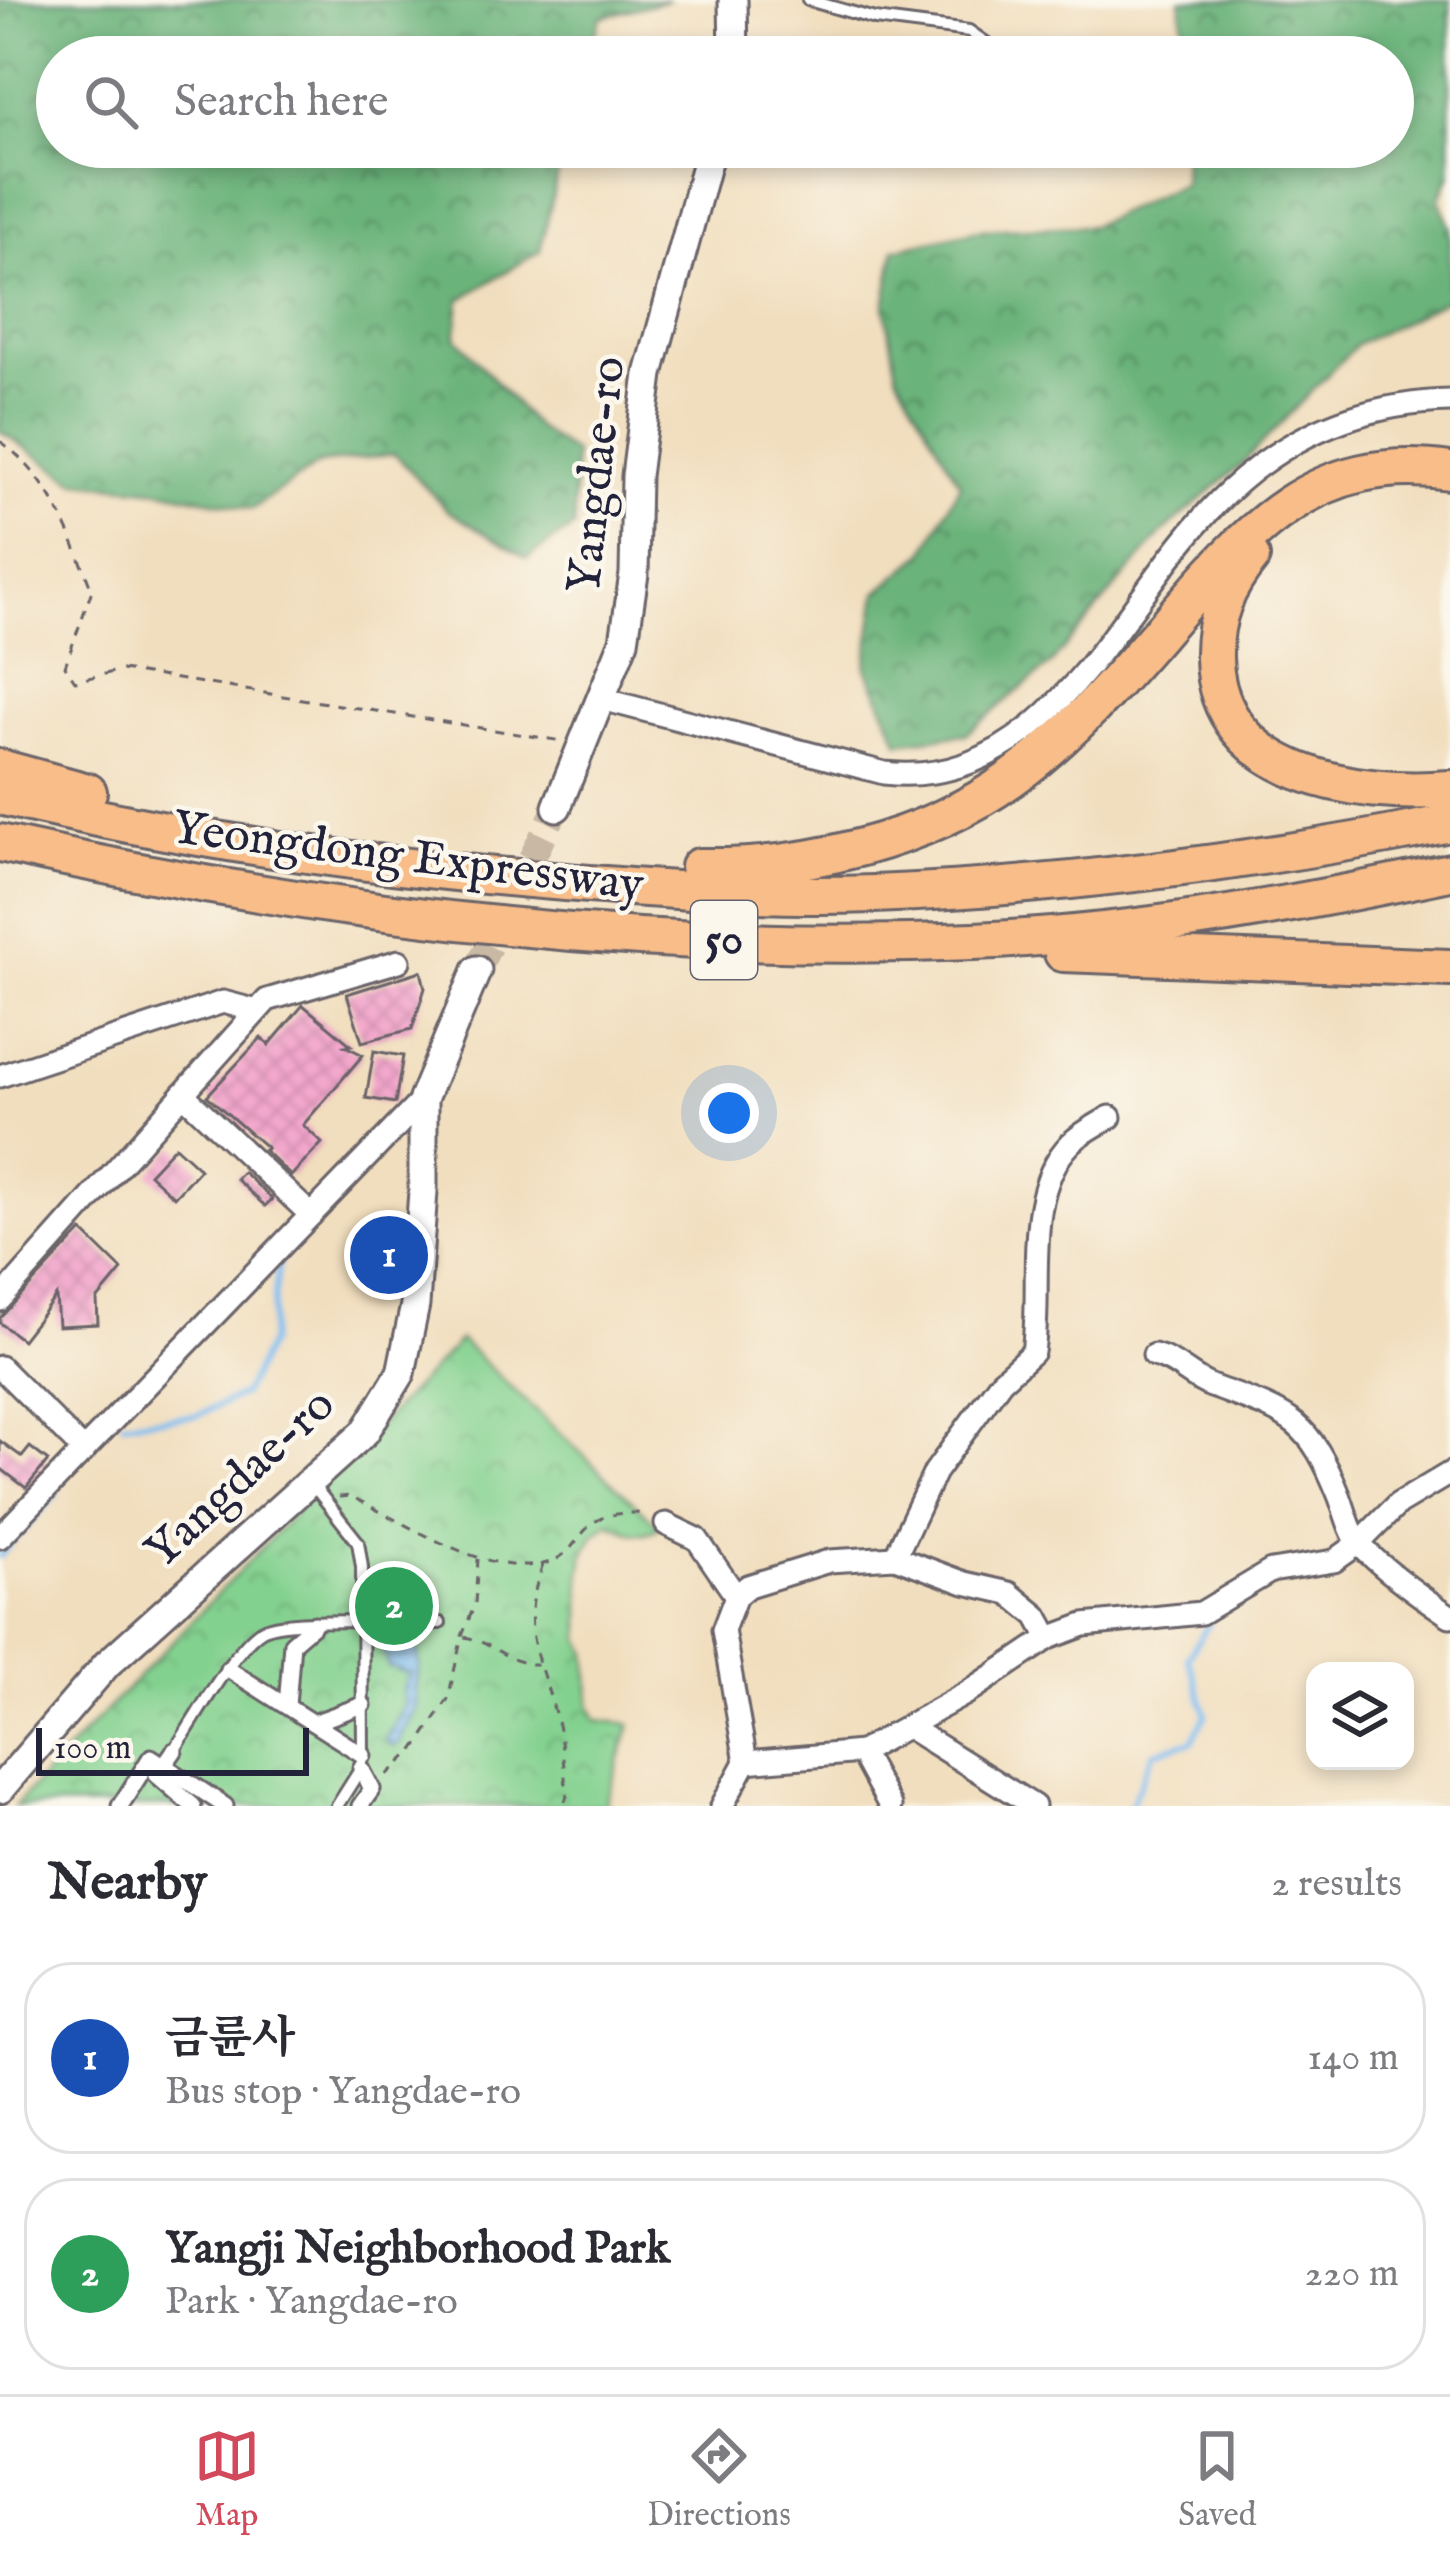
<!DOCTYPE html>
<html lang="en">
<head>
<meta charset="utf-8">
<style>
  :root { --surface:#fff; --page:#f2f2f3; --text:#2b2b33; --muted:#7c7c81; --line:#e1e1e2; --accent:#d1495b }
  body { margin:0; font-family:"IM FELL English","Noto Serif KR",serif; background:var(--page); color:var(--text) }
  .controls { position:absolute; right:36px; bottom:36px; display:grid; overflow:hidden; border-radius:24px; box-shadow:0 6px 18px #0003 }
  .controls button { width:108px; height:108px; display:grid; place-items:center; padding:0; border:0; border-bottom:3px solid var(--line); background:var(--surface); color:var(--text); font:60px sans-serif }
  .scale { position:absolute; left:36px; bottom:30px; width:273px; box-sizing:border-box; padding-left:12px; border:6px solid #22223b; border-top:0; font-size:33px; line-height:42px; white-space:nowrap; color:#22223b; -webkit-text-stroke:9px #fbf7ec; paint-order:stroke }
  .you { position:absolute; left:729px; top:1113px; width:42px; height:42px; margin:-30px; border:9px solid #fff; border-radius:50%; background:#1a73e8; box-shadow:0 0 0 18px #1a73e833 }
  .badge { display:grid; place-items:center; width:78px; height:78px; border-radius:50%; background:var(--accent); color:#fff; font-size:39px; font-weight:700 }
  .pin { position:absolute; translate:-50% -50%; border:6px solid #fff; box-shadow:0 3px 12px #0006 }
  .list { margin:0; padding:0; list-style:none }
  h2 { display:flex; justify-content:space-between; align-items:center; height:156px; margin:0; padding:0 48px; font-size:51px }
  h2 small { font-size:39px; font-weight:400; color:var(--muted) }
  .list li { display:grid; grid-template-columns:78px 1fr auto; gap:36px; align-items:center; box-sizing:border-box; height:192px; margin:0 24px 24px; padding:0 24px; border:3px solid var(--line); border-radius:48px }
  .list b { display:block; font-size:45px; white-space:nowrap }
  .list p { margin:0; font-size:39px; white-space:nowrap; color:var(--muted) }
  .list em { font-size:39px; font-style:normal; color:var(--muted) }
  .icon { flex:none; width:66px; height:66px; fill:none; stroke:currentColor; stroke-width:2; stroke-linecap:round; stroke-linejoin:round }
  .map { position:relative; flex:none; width:1450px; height:1806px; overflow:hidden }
  .search { position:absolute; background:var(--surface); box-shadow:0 6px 18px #0003; left:36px; right:36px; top:36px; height:132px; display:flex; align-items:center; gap:30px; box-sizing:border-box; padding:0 42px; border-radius:66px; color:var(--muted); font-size:45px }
  .sheet { height:588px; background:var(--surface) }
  nav { display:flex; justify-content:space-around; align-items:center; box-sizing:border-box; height:168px; border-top:3px solid var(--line); background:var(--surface); font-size:33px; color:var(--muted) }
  nav a { display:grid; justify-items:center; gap:6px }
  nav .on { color:var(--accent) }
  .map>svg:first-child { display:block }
</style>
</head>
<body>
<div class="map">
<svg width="1450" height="1806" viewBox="0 0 1450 1806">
  <defs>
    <pattern id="forest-crowns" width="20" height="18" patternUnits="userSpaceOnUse" patternTransform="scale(3)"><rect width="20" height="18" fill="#6ab37a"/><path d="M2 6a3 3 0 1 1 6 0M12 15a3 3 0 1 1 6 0" fill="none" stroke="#579165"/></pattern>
    <pattern id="park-crowns" width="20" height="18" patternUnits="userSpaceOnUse" patternTransform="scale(3)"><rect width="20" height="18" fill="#83d18f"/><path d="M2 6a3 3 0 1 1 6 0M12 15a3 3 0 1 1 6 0" fill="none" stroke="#71b37c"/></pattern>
    <pattern id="water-rules" width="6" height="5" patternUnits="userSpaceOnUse" patternTransform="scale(3)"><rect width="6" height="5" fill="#7cbcf0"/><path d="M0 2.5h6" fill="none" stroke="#6ba1cf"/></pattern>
    <pattern id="building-cross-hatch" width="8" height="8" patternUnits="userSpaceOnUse" patternTransform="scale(3)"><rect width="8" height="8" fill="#f3a7cc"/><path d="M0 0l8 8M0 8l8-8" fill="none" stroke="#d08fb0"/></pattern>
  </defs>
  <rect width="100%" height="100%" fill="#fbf7ec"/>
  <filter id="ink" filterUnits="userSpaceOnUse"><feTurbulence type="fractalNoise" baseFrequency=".00833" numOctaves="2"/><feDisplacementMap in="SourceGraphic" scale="24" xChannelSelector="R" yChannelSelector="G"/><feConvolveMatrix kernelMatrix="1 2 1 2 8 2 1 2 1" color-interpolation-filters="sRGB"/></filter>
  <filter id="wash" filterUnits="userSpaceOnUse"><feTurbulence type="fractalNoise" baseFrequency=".004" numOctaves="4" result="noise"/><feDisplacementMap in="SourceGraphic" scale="48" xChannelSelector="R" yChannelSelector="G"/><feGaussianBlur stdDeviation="2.7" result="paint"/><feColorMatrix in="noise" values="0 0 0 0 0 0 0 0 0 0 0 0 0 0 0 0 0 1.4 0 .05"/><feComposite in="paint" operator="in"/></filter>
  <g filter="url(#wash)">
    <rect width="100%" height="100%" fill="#f1debe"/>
    <g fill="url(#forest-crowns)" stroke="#466a5a" stroke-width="3">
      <path d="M0,0H669L601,17L588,57H57V147H564L540,251L460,300L456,337L536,427L574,453V527L527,558L448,511L395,454L319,464L252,509L160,490L77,482L0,431Z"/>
      <path d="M1181,0H1450V176L1439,199L1450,227V298L1356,345L1240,466L1162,533L1050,665L966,734L899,742L866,667L877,593L925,552L960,484L897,374L885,306L895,249L979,230L1091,226L1183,183L1184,147H1393V57H1185Z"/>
    </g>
    <path fill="url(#park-crowns)" stroke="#527a65" stroke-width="3" d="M460,1340L660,1527C641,1539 628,1532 608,1523L594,1535L584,1554L581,1572V1639L588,1653L590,1704L597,1720L631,1724L605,1806H15Z"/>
    <path fill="url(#water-rules)" stroke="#4f6f96" stroke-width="3" d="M405,1642L416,1645C425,1670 412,1684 417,1706L399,1743L393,1746L385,1740L404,1706L403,1687L410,1674L388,1667L383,1645Z"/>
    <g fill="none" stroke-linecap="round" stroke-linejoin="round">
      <g stroke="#7cbcf0" stroke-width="6">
        <path d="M123,1422L196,1416L243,1394L269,1343L279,1260"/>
        <path d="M0,1556L57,1493"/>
        <path d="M1130,1806L1154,1752L1193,1741L1206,1714L1188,1657L1215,1613"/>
      </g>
    </g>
    <g id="blocks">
      <g fill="url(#building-cross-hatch)">
        <path d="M421,971L425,988L412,1029L362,1042L347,994Z"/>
        <path d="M303,1005L351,1045L345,1046L363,1055L303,1125L322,1143L291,1176L264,1150L267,1148L207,1096L261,1038L269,1045Z"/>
        <path d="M374,1051L403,1056L395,1103L366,1098Z"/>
        <path d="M175,1146L200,1169L174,1197L149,1174Z"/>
        <path d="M243,1172L272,1199L265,1206L236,1179Z"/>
        <path d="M82,1231L122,1270L97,1300L98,1324L58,1326L56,1296L22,1340L0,1323V1318Z"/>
        <path d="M0,1441L22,1457L30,1447L48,1461L26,1488L0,1468Z"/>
      </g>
    </g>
  </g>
  <g filter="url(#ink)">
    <use href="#blocks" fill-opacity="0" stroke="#6a6469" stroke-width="3"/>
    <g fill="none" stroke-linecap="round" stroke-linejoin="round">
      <path stroke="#c8b8a4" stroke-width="27" stroke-dasharray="27 14" stroke-linecap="butt" d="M477,970L557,807"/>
      <g stroke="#6a6469" stroke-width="16">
        <g id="service">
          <path d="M808,0L875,19L969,31L992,47L993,57"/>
          <path d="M1034,147L1112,159"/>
          <path d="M313,1485L358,1542L362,1567L363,1755L361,1768L337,1806"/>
          <path d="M174,1751C194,1721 234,1647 262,1630C285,1616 406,1623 440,1623"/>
        </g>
      </g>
      <g stroke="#6a6469" stroke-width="21">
        <g id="pedestrian">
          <path d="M228,1669L363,1755"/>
          <path d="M287,1706L292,1643L314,1624"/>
          <path d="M313,1723L363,1705"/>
          <path d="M174,1751L157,1775L193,1806"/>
          <path d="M120,1806L151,1757L225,1806"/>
          <path d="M360,1806L372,1789L361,1768"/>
        </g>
      </g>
      <g stroke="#6a6469" stroke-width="27">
        <g id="minor">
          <path d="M602,699L884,773C1056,792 1123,589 1228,492C1290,434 1365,403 1450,401"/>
          <path d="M0,1076L223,1002L257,1011"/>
          <path d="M183,1094L267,1000L399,961"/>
          <path d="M0,1300L183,1094L311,1215"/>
          <path d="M1154,1355C1176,1360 1190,1378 1211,1386C1287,1414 1307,1415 1339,1495C1345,1510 1350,1534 1361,1546C1383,1569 1423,1598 1450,1616"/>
          <path d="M0,1367L84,1451"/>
          <path d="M666,1524L697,1539L736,1596"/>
          <path d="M0,1537L423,1099"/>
          <path d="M895,1557L935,1472L1001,1381L1033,1352C1043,1289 1021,1193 1071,1143C1082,1132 1097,1125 1110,1117"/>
          <path d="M908,1727L1034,1806"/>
          <path d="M861,1752L890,1806"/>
          <path d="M746,1762L861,1752L967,1693L1049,1638L1084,1625L1201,1613L1271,1571L1334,1561L1358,1544L1398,1504L1450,1473"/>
          <path d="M722,1806L746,1762L723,1630L736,1596L748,1586L829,1561L895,1557L965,1583L1009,1593L1037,1616L1049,1638"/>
        </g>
      </g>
      <g stroke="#6a6469" stroke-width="33">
        <g id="tertiary">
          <path d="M733,0L734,57"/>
          <path d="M557,807L624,641L634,574L636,476L649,374L711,147"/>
          <path d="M0,1789L107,1664L365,1432L401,1373L415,1305L423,1191V1099L477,970"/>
        </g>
      </g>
      <g stroke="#6a6469" stroke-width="42">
        <g id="motorway">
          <path d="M1251,557C1226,587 1213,618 1214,658C1216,776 1358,797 1450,789"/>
          <path d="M0,768L88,792"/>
          <path d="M0,796C186,841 375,867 565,882C667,890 771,898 874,894C1067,886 1260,861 1450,823"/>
          <path d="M0,843C319,914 646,955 974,941C1135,934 1293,905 1450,872"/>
          <path d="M699,867C805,869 925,841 1012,778C1072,735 1120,678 1168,623C1247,531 1316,451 1450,471"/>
          <path d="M1063,953L1450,968"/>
        </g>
      </g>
      <g stroke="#6a6469" stroke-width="3" stroke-dasharray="9 9" stroke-linecap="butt">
        <path d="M0,441C51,478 70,533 92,590L65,666L75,681L122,670L562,741"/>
        <path d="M339,1497L350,1496C400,1520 486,1577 543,1564C590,1553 570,1506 647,1514"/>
        <path d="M543,1565C517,1634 541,1656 557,1721C563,1745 564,1772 567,1796L563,1806"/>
        <path d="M464,1637C490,1640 511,1666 537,1664"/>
        <path d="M387,1775L415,1749L448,1699L462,1636L475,1604L478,1559"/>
      </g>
      <use href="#service" stroke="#fff" stroke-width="10"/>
      <use href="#pedestrian" stroke="#fff" stroke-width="15"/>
      <use href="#minor" stroke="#fff" stroke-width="21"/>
      <use href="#tertiary" stroke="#fff" stroke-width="27"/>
      <use href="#motorway" stroke="#f8bd89" stroke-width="36"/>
    </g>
  </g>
  <g text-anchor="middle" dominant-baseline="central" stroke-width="9" stroke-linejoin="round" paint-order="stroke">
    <rect fill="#fbf7ec" stroke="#636270" stroke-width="3" x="691" y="901" width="66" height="78" rx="9"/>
    <g font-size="45" font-weight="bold" fill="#22223b">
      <text x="724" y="940">50</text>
    </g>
    <g font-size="48" fill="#22223b" stroke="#fbf7ec">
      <text transform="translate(598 475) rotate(-84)">Yangdae-ro</text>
      <text transform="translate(408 858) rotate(7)">Yeongdong Expressway</text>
      <text transform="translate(241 1479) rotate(-43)">Yangdae-ro</text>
    </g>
  </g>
</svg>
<div class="controls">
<button><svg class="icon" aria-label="layers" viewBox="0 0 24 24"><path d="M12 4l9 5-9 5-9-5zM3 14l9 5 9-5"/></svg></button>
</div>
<div class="scale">100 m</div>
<div class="you"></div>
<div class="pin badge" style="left:389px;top:1255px;background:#1a4fb4">1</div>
<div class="pin badge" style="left:394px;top:1606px;background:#2e9e5b">2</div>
<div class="search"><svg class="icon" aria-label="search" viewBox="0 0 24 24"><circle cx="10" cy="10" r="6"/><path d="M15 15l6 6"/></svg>Search here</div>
</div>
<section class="sheet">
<h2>Nearby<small>2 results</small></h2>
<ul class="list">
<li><span class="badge" style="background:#1a4fb4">1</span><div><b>금륜사</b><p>Bus stop · Yangdae-ro</p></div><em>140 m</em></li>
<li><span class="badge" style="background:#2e9e5b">2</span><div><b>Yangji Neighborhood Park</b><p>Park · Yangdae-ro</p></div><em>220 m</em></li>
</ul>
</section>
<nav>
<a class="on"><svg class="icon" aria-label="map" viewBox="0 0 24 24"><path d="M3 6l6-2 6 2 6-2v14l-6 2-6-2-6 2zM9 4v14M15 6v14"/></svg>Map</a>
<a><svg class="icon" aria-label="directions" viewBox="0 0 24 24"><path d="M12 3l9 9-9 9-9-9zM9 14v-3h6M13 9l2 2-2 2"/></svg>Directions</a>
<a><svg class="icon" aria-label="saved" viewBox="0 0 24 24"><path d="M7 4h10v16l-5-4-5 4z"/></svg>Saved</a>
</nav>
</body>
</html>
